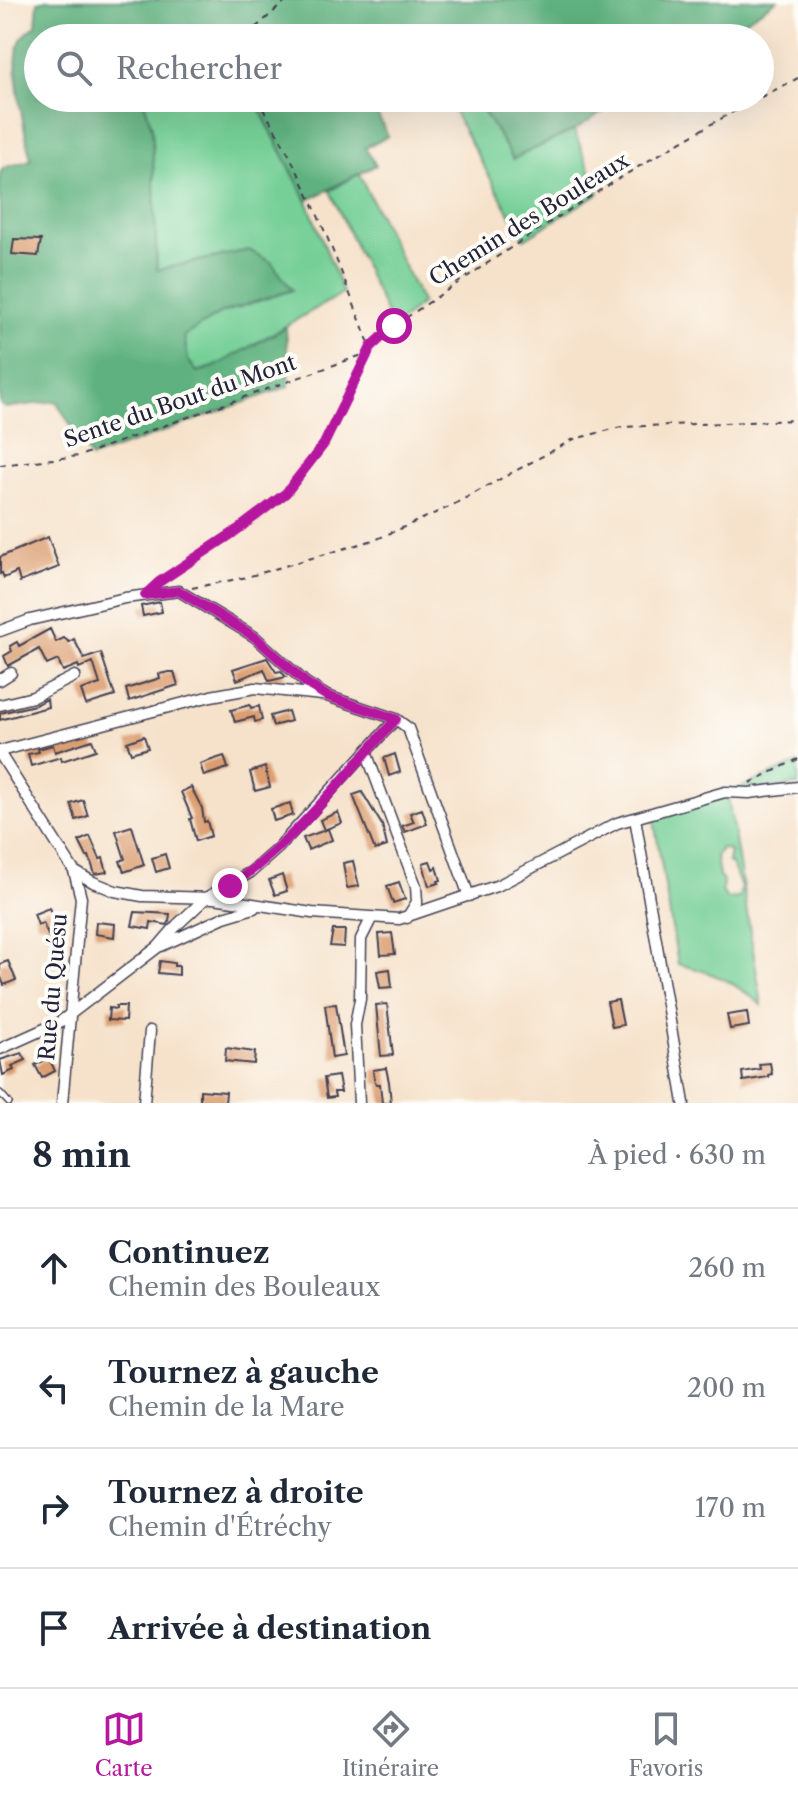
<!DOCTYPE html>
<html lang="fr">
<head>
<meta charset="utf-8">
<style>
	:root { --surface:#fff; --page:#f2f2f3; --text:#1f2937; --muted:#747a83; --line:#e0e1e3; --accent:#b5179e }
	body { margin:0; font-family:"Libre Caslon Text",serif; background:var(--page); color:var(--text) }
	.stop { position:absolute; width:24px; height:24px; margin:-18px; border:6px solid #b5179e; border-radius:50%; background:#fff }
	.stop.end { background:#b5179e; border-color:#fff; box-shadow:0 2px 8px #0008 }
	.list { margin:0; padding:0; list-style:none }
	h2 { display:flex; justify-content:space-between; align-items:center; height:104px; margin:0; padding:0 32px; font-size:34px }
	h2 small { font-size:26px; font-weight:400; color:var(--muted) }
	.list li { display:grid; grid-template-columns:52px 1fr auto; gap:24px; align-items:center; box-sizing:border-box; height:120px; padding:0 32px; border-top:2px solid var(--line) }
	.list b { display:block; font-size:30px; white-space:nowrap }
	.list p { margin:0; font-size:26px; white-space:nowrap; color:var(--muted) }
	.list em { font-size:26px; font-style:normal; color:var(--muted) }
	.icon { flex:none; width:44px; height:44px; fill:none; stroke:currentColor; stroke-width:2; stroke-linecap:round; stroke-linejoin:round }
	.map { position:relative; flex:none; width:798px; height:1103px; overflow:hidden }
	.search { position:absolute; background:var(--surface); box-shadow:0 8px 32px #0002; left:24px; right:24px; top:24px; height:88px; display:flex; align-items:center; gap:20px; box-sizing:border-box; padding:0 28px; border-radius:44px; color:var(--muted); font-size:30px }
	.sheet { height:584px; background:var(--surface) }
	nav { display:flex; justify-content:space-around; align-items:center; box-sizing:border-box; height:112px; border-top:2px solid var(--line); background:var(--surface); font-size:22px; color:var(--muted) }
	nav a { display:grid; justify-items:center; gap:4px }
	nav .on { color:var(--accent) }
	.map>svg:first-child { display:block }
	.green { fill:#74cf96; stroke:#4b7868; stroke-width:2; fill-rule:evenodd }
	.forest { fill:#5fb27f; stroke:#406a5d; stroke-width:2 }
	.building { fill:#dc9d6f }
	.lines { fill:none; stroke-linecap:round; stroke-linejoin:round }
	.service-casing { stroke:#423f51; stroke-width:8 }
	.minor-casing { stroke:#423f51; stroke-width:13 }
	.path { stroke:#423f51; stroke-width:2; stroke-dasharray:6 6; stroke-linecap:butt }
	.service { stroke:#fff; stroke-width:5 }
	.minor { stroke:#fff; stroke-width:10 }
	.route { stroke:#b5179e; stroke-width:10 }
	.labels { text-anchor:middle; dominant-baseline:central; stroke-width:8; stroke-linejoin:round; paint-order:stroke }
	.street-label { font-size:22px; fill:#22223b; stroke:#fdfcf7 }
</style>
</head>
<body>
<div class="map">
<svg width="798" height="1103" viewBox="0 0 798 1103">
	<rect width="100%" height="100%" fill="#fdfcf7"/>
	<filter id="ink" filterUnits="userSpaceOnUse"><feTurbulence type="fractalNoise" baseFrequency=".0125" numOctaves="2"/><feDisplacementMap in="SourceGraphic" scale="16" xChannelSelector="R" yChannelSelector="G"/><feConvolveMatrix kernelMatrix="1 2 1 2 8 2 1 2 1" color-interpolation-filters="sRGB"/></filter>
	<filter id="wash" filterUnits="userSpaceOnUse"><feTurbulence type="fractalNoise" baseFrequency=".006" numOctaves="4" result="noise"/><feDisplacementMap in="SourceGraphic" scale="32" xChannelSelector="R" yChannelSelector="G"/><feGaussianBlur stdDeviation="1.8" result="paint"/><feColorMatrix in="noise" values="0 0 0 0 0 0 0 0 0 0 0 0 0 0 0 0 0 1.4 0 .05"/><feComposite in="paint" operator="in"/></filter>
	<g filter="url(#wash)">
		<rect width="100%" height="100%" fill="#f6e2cb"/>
		<!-- green -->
		<path class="green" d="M 143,98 L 254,98 L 307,201 L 343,293 L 214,367 L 197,372 L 188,360 L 184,335 L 221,313 L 292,290 L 249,250 L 157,270 L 152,128 Z
			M 446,98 L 475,98 L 513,159 L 574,130 L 599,193 L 524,239 Z
			M 359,174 L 422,303 L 393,328 L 330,191 Z
			M 798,763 L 798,785 L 730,792 Z
			M 728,797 L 762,1005 C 731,980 717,974 678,964 L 653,814 ZM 721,848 L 730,851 L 728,862 L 732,864 L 741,888 L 739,898 L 727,899 L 722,891 L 723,881 L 719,877 L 716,857 Z"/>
		<!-- forest -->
		<path class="forest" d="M 47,0 L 777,0 L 718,38 L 254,38 L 254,35 L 199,38 L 38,38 L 38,98 L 143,98 L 152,128 L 157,270 L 249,250 L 271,262 L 292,290 L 221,313 L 184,336 L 188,360 L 197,372 L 214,367 L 286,327 L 289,386 L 91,458 L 56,401 L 5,408 L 0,404 L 0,174 L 3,168 L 31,160 C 26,134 7,60 22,38 C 26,33 32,29 36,25 L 38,2 Z
			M 254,98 L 369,98 L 388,136 L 365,148 L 376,165 L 307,201 Z
			M 475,98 L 625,98 L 574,130 L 513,159 Z"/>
		<g id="blocks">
			<!-- building -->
			<path class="building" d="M 14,239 L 41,240 L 38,256 L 12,254 Z
				M 48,537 L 59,567 L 20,582 L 17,572 L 4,578 L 2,573 L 0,574 L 0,557 Z
				M 160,602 L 162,612 L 143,616 L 141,606 Z
				M 50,629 L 56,642 L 64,638 L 69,642 L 74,639 L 84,659 L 101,653 L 115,696 L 86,705 L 81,690 L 100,684 L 93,662 L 79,668 L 78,665 L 63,671 L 58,660 L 47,665 L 39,649 L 8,666 L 4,656 L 12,651 L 10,646 L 17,642 L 19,646 Z
				M 267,658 L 276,672 L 281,671 L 286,677 L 269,681 L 264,669 L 237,680 L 233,669 Z
				M 169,672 L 174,672 L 178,685 L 129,701 L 126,689 L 160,678 L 159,674 Z
				M 47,699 L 48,707 L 0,720 L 0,713 L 35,705 Z
				M 250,705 L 251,708 L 259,706 L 262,720 L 255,722 L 254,717 L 235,722 L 231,710 Z
				M 288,711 L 291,721 L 273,726 L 270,716 Z
				M 144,736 L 148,748 L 131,753 L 127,742 Z
				M 92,740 L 96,750 L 62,761 L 61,757 L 31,766 L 28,754 L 39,752 L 38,749 L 53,745 L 55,752 Z
				M 395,754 L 400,772 L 389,776 L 384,758 Z
				M 224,756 L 228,768 L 204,776 L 200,764 Z
				M 265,767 L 270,787 L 255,791 L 250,772 Z
				M 191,787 L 202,808 L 204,822 L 207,821 L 211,836 L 196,841 L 190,819 L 192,818 L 181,792 Z
				M 362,792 L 382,825 L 387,846 L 375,850 L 353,795 Z
				M 83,800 L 88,816 L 76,820 L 71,804 Z
				M 290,803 L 293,815 L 274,821 L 271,809 Z
				M 422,809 L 427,824 L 405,832 L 402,826 L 414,822 L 410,813 Z
				M 338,812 L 342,823 L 324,830 L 320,820 Z
				M 132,826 L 144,865 L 124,872 L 120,861 L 125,859 L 116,831 Z
				M 328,829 L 332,840 L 308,850 L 303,838 Z
				M 90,836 L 100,859 L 103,858 L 107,872 L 95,874 L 89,856 L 87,857 L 79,841 Z
				M 165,854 L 169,868 L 156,872 L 152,858 Z
				M 353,861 L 359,886 L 347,888 L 343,863 Z
				M 430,861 L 433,869 L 437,867 L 441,880 L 438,881 L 439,883 L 429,886 L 423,863 Z
				M 282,875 L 287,891 L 275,895 L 269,880 Z
				M 399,882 L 405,899 L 393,903 L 387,886 Z
				M 49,908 L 59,931 L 48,935 L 43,923 L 38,925 L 34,914 Z
				M 135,912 L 170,914 L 169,922 L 167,925 L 151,922 L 150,929 L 132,926 Z
				M 96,922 L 115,924 L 114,937 L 95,934 Z
				M 333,930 L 345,930 L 344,947 L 330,946 Z
				M 392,933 L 395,954 L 381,955 L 379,934 Z
				M 8,961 L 16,980 L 4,985 L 0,975 L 0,964 Z
				M 160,961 L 174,963 L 174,966 L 179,966 L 179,975 L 158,973 Z
				M 390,969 L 392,987 L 380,988 L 377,971 Z
				M 618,1000 L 623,1025 L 612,1027 L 607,1002 Z
				M 336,1004 L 344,1056 L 332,1058 L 325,1005 Z
				M 387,1004 L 393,1055 L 381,1056 L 376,1005 Z
				M 116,1006 L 126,1006 L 125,1021 L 108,1020 L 109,1008 L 116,1009 Z
				M 747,1012 L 749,1026 L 730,1029 L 727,1015 Z
				M 226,1048 L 255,1052 L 254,1064 L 225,1061 Z
				M 22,1053 L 26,1060 L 12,1066 L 14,1070 L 3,1075 L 0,1060 Z
				M 49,1058 L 55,1071 L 42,1078 L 35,1065 Z
				M 770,1063 L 772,1074 L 768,1075 L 768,1077 L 743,1081 L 742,1072 L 760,1069 L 759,1064 Z
				M 386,1068 L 389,1082 L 391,1103 L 382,1103 L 380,1084 L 376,1084 L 374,1079 L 373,1070 Z
				M 338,1076 L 341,1092 L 334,1092 L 335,1097 L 327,1098 L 324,1078 Z
				M 200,1090 L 226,1092 L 225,1103 L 200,1101 Z"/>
		</g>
	</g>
	<g filter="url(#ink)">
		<use href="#blocks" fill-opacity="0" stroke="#423f51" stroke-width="2"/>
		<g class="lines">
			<!-- service casing -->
			<g class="service-casing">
				<path id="service" d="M 0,1093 L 9,1103"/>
			</g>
			<!-- minor casing -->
			<g class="minor-casing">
				<path id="minor" d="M 0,631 L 30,620 L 125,598 L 179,591 L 255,637 L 306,683 L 327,696 L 396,719 L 408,728 L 469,896
					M 0,680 L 11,673
					M 0,705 L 33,697 L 75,676
					M 0,751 L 211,696 L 255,688 L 322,695
					M 366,752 L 416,886 L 417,902 L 407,918
					M 0,754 L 74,871 L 81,898 L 62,1103
					M 635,818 L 684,1103
					M 74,871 L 93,882 L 115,891 L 142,896 L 214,898 L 312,913 L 399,919 L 499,885 L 617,823 L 725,792 L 749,793 L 798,787
					M 161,946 L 224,917 L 254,908
					M 0,1049 L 60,1022 L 158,947 L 177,925 L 206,898 L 251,872 L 278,848 L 396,719
					M 144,1103 L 150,1031
					M 359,1103 L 355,1025 L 360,999 L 361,939 L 371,919"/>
			</g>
			<!-- path -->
			<path class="path" d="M 249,38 L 254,29 L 287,0
				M 761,97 L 798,78
				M 256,98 C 306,175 337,261 370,346
				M 0,465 L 79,456 L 365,354
				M 158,583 L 233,533 L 286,493 L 324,444 L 371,347 L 394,326 C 512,246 633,165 759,98
				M 192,588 L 247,577 L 377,539 L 449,507 L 574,439 L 621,427 L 798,420
				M 750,783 L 798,759"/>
			<!-- service -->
			<use href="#service" class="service"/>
			<!-- minor -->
			<use href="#minor" class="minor"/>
		</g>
	</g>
	<g class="lines" filter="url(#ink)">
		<!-- route -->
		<path class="route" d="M 230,886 C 293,844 345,775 396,719 L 327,696 L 306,683 L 255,637 L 179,591 L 145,595 L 159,582 L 233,533 L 286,493 L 324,444 L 371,347 L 394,326"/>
	</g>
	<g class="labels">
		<!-- street labels -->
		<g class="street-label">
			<text transform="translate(529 219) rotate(-32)">Chemin des Bouleaux</text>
			<text transform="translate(180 401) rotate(-19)">Sente du Bout du Mont</text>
			<text transform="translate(53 987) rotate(-85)">Rue du Quésu</text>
		</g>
	</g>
</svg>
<div class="stop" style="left:394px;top:326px"></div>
<div class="stop end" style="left:230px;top:886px"></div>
<div class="search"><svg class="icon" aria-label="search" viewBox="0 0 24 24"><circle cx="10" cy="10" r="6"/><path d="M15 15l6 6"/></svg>Rechercher</div>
</div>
<section class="sheet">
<h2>8 min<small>À pied · 630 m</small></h2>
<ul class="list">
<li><svg class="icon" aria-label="ahead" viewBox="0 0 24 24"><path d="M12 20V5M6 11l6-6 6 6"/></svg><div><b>Continuez</b><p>Chemin des Bouleaux</p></div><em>260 m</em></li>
<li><svg class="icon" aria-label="left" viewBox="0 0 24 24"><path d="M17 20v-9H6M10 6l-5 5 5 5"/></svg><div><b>Tournez à gauche</b><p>Chemin de la Mare</p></div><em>200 m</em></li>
<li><svg class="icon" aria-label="right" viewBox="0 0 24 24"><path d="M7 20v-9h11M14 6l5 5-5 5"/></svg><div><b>Tournez à droite</b><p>Chemin d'Étréchy</p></div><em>170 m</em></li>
<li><svg class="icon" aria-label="arrive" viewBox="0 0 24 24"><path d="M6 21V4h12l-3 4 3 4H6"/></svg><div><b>Arrivée à destination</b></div></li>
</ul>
</section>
<nav>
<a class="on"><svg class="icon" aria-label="map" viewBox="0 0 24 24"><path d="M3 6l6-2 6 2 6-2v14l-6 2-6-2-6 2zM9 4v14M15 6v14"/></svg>Carte</a>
<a><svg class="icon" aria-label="directions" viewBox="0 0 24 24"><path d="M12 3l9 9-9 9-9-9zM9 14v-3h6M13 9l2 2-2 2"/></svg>Itinéraire</a>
<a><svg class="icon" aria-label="saved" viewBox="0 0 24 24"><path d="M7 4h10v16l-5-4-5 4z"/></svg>Favoris</a>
</nav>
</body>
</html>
